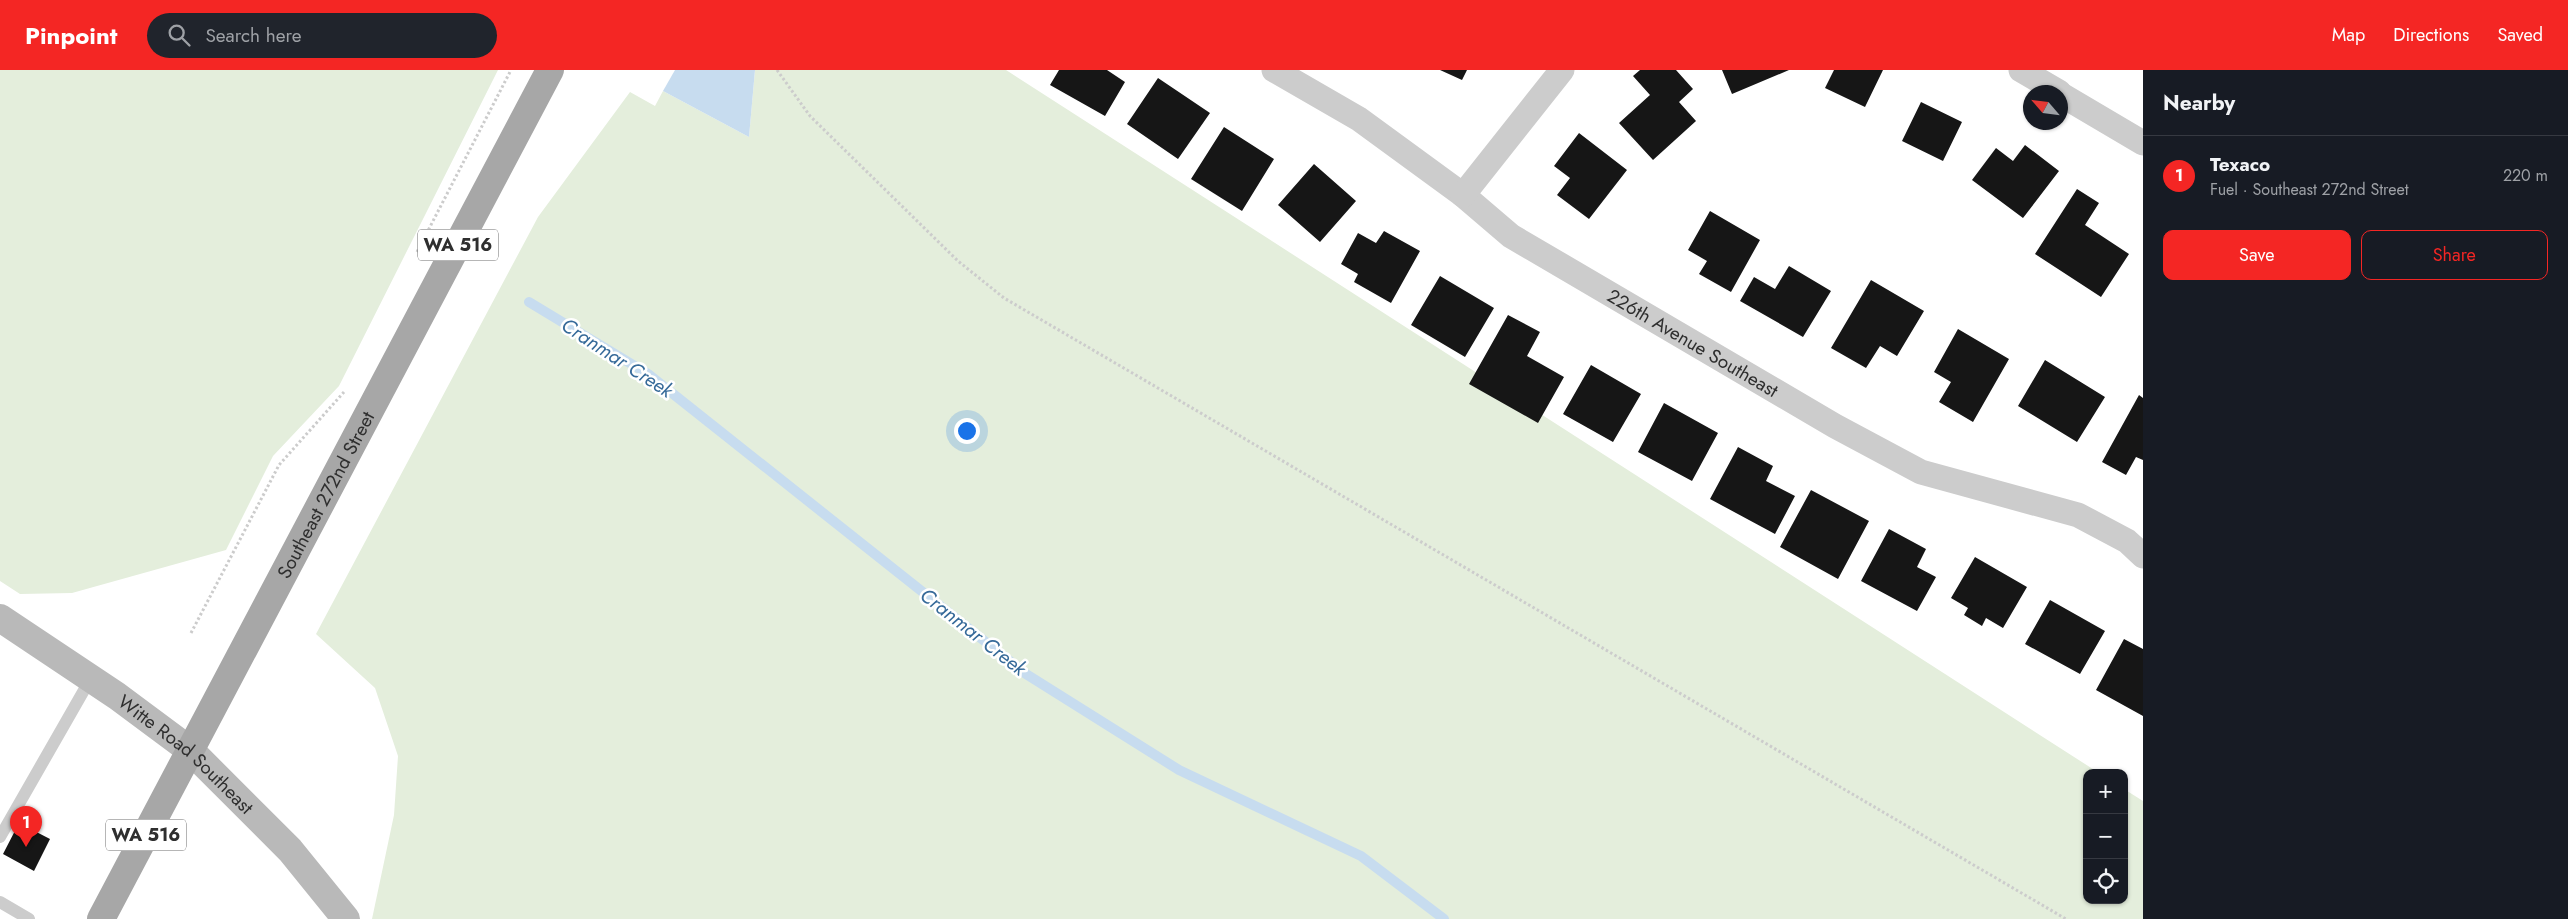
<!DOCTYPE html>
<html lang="en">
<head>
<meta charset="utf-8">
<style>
	:root { --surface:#171b24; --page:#20242c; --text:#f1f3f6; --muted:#9ea1a6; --line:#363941; --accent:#f42624 }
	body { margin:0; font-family:Jost,sans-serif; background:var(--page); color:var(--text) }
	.controls { position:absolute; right:15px; bottom:15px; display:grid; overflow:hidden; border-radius:10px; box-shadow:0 1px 4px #0004 }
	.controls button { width:45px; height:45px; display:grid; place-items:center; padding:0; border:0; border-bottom:1px solid var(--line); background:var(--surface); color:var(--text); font:25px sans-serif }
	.compass { position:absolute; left:2023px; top:15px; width:45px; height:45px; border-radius:50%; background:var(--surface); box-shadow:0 1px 4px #0004; rotate:298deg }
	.you { position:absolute; left:966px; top:360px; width:18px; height:18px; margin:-12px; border:4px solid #fff; border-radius:50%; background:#1a73e8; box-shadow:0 0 0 8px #1a73e833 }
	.badge { display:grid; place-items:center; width:32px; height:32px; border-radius:50%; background:var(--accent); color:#fff; font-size:16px; font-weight:700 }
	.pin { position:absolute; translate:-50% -41px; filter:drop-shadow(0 1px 2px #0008) }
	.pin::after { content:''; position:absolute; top:26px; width:18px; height:15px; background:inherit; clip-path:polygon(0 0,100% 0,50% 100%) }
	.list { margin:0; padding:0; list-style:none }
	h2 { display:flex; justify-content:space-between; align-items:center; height:65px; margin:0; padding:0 20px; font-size:21px }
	h2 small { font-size:16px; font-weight:400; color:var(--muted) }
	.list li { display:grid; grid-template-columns:32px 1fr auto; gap:15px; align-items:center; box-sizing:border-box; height:80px; padding:0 20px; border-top:1px solid var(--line) }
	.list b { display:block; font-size:19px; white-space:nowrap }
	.list p { margin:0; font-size:16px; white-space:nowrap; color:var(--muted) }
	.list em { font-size:16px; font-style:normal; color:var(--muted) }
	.actions { display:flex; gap:10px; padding:15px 20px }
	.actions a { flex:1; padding:11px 0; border:1px solid var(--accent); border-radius:10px; text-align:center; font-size:18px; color:var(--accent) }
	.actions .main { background:var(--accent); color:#fff }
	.icon { flex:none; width:28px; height:28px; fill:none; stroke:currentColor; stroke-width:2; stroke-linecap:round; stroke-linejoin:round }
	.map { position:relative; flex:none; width:2143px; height:849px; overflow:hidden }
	header { display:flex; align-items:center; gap:30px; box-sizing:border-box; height:70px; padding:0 25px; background:var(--accent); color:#fff }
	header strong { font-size:24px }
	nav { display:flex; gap:28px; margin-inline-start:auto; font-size:18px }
	.search { width:350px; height:45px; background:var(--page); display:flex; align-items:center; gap:12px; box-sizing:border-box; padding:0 18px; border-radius:28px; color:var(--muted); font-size:19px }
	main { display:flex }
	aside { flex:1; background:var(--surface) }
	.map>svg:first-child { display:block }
	.green { fill:#e4eedc }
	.water { fill:#c7dcef }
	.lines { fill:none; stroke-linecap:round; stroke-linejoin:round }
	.stream { stroke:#c7dcef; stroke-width:10 }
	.building { fill:#161616 }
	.path { stroke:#ccc; stroke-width:3; stroke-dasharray:2.5 2.5; stroke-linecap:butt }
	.lane { stroke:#ccc; stroke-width:12 }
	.street { stroke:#ccc; stroke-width:25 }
	.secondary { stroke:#b9b9b9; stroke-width:28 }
	.primary { stroke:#a7a7a7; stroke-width:28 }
	.labels { text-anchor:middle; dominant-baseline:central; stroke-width:5; stroke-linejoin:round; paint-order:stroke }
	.shield { fill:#fff; stroke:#6d6d6d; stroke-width:1 }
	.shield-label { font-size:18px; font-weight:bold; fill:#2f2f2f }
	.street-label { font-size:19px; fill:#2f2f2f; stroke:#fff }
	.water-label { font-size:20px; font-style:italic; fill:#366a99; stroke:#fff }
</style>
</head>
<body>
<header>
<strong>Pinpoint</strong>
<div class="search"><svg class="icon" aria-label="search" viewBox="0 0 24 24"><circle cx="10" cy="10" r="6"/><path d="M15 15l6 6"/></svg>Search here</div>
<nav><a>Map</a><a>Directions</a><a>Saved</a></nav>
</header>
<main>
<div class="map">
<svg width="2143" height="849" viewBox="0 0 2143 849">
	<rect width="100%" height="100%" fill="#fff"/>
	<!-- green -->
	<path class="green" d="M 0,0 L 498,0 L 339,316 L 273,386 L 226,480 L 72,523 L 20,524 L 0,511 Z
		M 755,0 L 1006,0 L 2099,703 L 2087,703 L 2087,830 L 2124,830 L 2124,719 L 2143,731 L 2143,849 L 372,849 L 394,745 L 398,686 L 375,618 L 316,564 L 538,147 L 630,22 L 655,36 L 663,21 L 749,67 Z"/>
	<!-- water -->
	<path class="water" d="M 675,0 L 755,0 L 749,67 L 663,21 Z"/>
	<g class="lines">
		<!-- stream -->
		<path class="stream" d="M 529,232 L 648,304 L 1026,604 L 1179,700 L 1361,786 L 1444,849"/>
	</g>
	<!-- building -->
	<path class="building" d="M 1059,0 L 1107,0 L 1125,12 L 1105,46 L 1050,15 Z
		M 1440,0 L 1467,0 L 1462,10 Z
		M 1640,0 L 1676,0 L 1693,19 L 1679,32 L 1696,51 L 1653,90 L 1619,53 L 1650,25 L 1633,6 Z
		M 1722,0 L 1789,0 L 1732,24 Z
		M 1834,0 L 1883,0 L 1865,37 L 1825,18 Z
		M 1158,8 L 1210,43 L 1178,89 L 1127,54 Z
		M 1921,32 L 1962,52 L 1943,91 L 1902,71 Z
		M 1224,57 L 1274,89 L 1242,141 L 1191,109 Z
		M 1579,63 L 1627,100 L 1589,149 L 1557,125 L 1570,108 L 1554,96 Z
		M 2025,75 L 2059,101 L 2023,148 L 1972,110 L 1996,78 L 2013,91 Z
		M 1314,94 L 1356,131 L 1320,172 L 1278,135 Z
		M 2077,119 L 2099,133 L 2085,155 L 2129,184 L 2101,227 L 2035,184 Z
		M 1710,141 L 1760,170 L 1731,222 L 1699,204 L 1707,191 L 1688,180 Z
		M 1384,161 L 1420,181 L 1391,233 L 1354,212 L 1358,204 L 1341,194 L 1358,163 L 1376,173 Z
		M 1789,196 L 1831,221 L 1803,267 L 1740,231 L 1754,207 L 1775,219 Z
		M 1440,206 L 1494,238 L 1465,287 L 1411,255 Z
		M 1871,210 L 1924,241 L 1897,286 L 1880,276 L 1866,298 L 1831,278 Z
		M 1508,245 L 1540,262 L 1527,286 L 1564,307 L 1538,353 L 1469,314 Z
		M 1958,259 L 2009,289 L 1973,352 L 1939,332 L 1951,312 L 1934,302 Z
		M 2045,290 L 2105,327 L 2077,372 L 2018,336 Z
		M 1591,295 L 1641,324 L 1613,372 L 1563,344 Z
		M 2139,325 L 2143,328 L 2143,390 L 2136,387 L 2126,405 L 2102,392 Z
		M 1664,333 L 1718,363 L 1692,411 L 1638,382 Z
		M 1738,377 L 1773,396 L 1766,411 L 1795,426 L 1775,464 L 1710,429 Z
		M 1811,420 L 1869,451 L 1838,509 L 1780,477 Z
		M 1889,459 L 1926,479 L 1917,497 L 1936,507 L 1917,541 L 1861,511 Z
		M 1975,487 L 2027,517 L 2003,558 L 1986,548 L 1982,556 L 1964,545 L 1968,538 L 1951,528 Z
		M 2050,530 L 2105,561 L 2080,604 L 2025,574 Z
		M 2124,569 L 2143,579 L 2143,646 L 2096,620 Z
		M 19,753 L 50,769 L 34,801 L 3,784 Z"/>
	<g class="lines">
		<!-- path -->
		<path class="path" d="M 777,0 L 810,46 L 958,191 L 1004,228 L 2066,849
			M 417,182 L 511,0
			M 191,563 L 279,395 L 344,322"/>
		<!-- lane -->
		<path class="lane" d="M 0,767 L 91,608
			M 0,832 L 29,849"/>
		<!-- street -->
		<g class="street">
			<path id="s1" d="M 1274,0 L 1359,49 L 1463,125 L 1511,166 L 1835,356 L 1921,402 L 2078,445 L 2127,471 L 2143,486"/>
			<path d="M 2021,0 L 2059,22"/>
			<path d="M 2060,24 L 2143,73"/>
			<path d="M 1463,125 L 1562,0"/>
		</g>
		<!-- secondary -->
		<path class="secondary" id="s2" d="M 0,548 L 117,626 L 191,681 L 290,780 L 346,849"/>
		<!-- primary -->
		<path class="primary" id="s3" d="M 101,849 L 550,0"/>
	</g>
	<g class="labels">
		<!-- shield labels -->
		<g class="shield">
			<rect x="418" y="159.5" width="80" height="31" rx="4"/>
			<rect x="106" y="749.5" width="80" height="31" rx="4"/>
		</g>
		<g class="shield-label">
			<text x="458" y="175">WA 516</text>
			<text x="146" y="765">WA 516</text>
		</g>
		<!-- street labels -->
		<g class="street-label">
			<text stroke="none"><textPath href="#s1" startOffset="501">226th Avenue Southeast</textPath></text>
			<text stroke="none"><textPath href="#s3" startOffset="480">Southeast 272nd Street</textPath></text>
			<text stroke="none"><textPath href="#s2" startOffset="231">Witte Road Southeast</textPath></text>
		</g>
		<!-- water labels -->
		<g class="water-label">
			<text transform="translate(617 288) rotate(33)">Cranmar Creek</text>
			<text transform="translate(973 562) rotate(38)">Cranmar Creek</text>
		</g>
	</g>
</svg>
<div class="controls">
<button>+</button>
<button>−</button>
<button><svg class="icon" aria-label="locate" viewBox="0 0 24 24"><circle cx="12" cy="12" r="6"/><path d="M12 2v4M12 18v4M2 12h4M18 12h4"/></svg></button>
</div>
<svg class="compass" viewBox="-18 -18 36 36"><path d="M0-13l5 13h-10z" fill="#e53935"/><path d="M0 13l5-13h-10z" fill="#9ea1a6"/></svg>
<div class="you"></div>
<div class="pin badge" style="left:26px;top:777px">1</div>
</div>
<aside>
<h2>Nearby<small></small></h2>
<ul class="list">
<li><span class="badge">1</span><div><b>Texaco</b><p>Fuel · Southeast 272nd Street</p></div><em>220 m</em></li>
</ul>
<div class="actions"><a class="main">Save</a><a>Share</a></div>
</aside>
</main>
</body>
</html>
